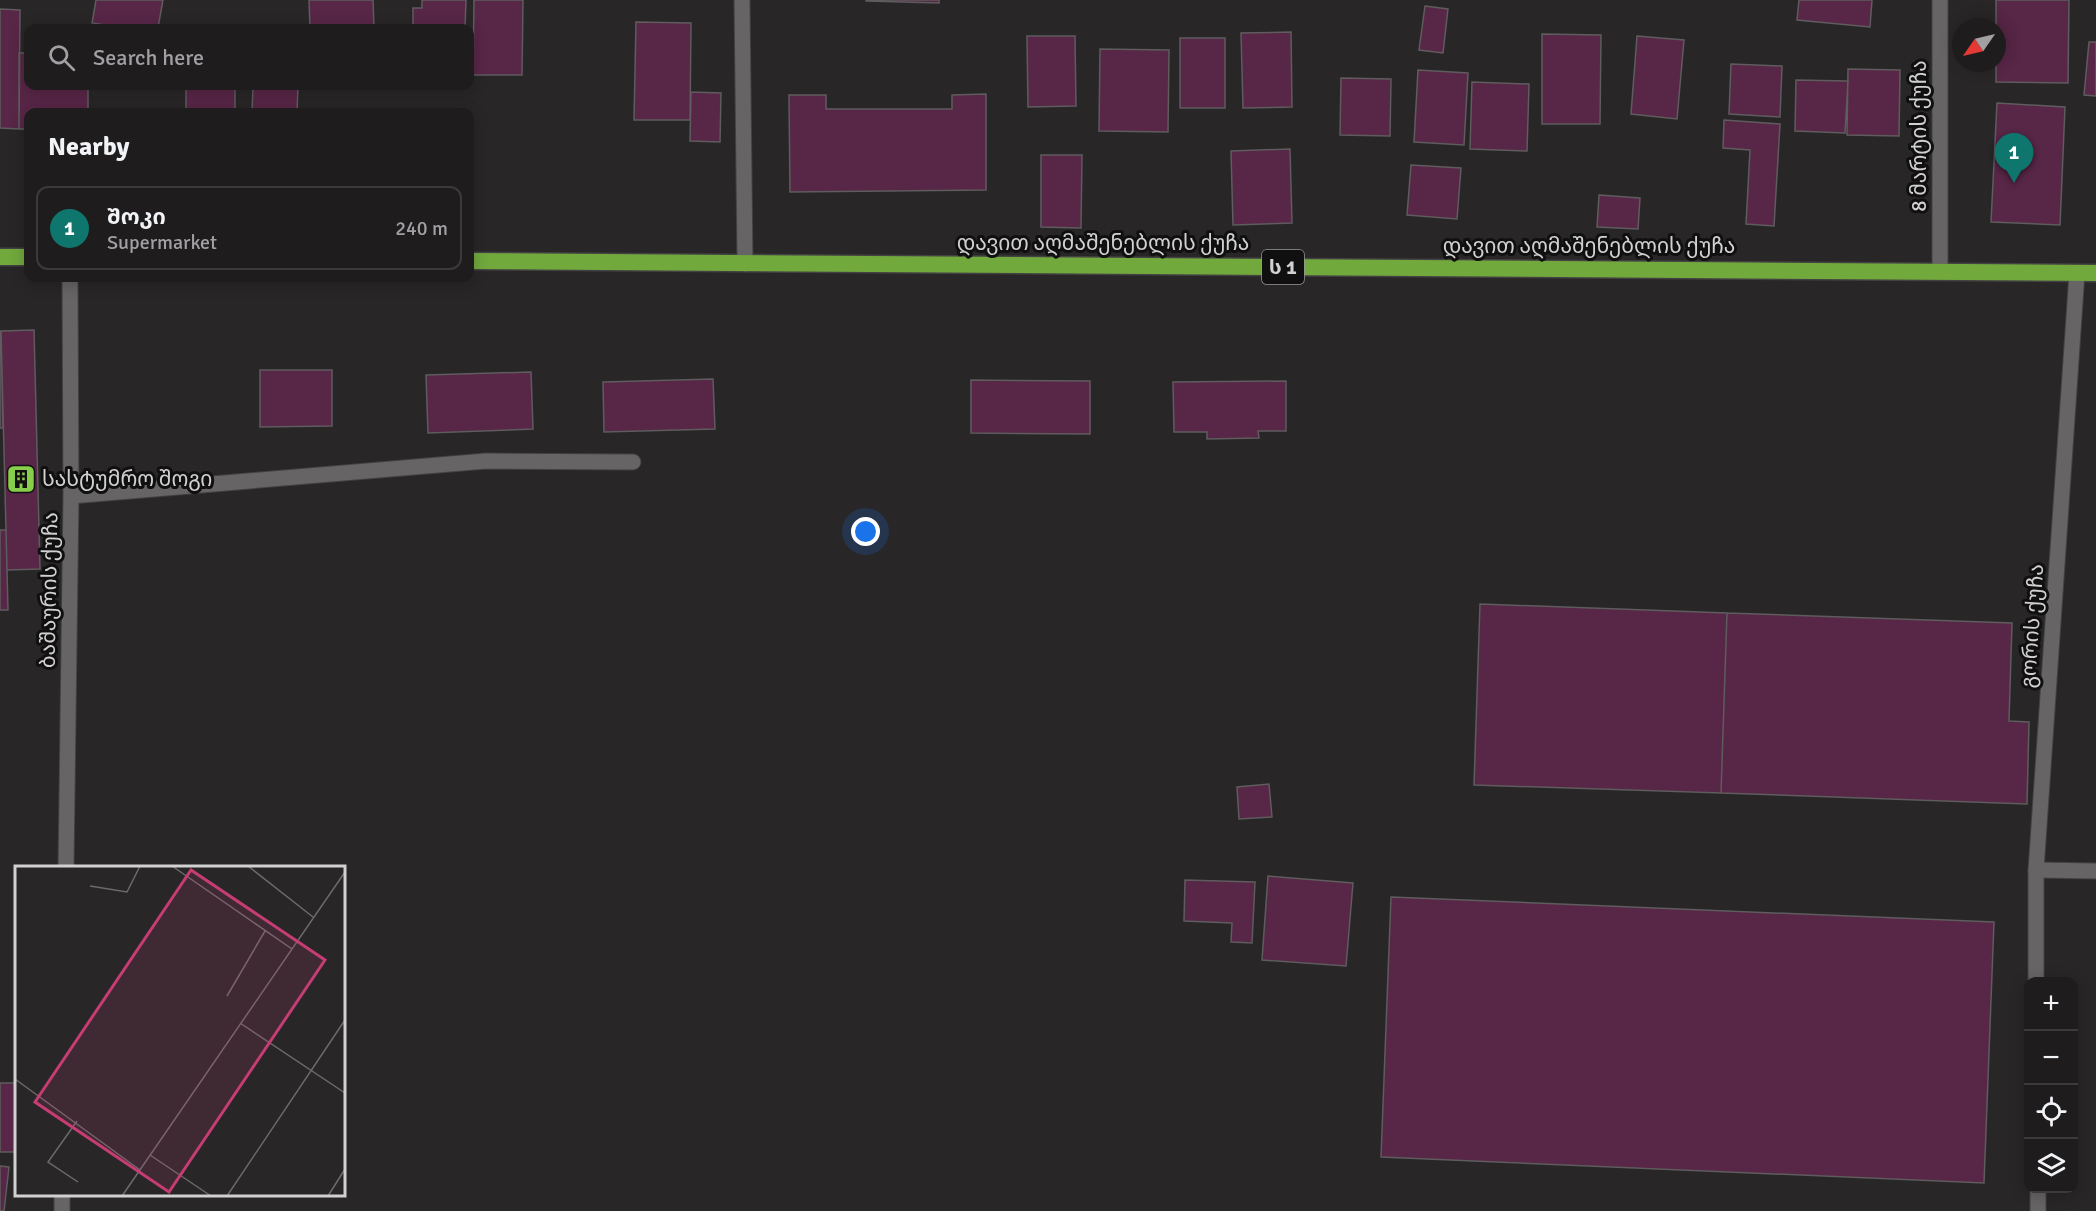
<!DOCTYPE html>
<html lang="en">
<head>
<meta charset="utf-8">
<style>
	:root { --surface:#1f1c1e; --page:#272527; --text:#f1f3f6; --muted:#a1a1a4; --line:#3c3a3c; --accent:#0f766e }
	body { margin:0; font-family:Signika,"Noto Sans Georgian",sans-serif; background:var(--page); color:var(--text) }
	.controls { position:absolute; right:18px; bottom:18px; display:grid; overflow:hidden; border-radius:12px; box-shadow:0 3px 15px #0003 }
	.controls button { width:54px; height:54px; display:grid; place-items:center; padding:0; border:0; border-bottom:2px solid var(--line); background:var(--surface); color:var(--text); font:30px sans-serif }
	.compass { position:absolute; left:1952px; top:18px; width:54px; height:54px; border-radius:50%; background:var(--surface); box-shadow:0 3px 15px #0003; rotate:236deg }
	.you { position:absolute; left:866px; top:532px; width:21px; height:21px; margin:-15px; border:4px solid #fff; border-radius:50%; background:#1a73e8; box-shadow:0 0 0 9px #1a73e833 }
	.badge { display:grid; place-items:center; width:39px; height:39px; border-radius:50%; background:var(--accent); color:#fff; font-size:20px; font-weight:700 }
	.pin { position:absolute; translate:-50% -50px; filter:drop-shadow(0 2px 3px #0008) }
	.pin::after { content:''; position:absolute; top:32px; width:21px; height:18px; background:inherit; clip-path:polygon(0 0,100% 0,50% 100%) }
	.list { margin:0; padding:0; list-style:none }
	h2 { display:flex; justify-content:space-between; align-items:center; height:78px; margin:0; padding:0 24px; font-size:26px }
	h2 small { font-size:20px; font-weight:400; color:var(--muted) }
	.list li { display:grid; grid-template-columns:39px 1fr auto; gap:18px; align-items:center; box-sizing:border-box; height:84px; margin:0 12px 12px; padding:0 12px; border:2px solid var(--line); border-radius:12px }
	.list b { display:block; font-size:22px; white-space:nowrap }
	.list p { margin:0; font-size:20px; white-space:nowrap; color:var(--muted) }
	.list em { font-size:20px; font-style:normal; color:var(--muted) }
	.icon { flex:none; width:33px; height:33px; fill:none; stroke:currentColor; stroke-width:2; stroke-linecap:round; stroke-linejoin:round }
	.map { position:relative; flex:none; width:2096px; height:1211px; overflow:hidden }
	.search { position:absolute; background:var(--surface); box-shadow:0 3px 15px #0003; left:24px; top:24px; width:450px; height:66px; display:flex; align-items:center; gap:15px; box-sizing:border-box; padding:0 21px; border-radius:12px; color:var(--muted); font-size:22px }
	.panel { position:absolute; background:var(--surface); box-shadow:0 3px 15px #0003; left:24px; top:108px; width:450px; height:174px; border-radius:12px }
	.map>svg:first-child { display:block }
	.building { fill:#582647; stroke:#5e5c5d; stroke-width:1.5 }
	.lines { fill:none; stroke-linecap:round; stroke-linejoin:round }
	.service-casing { stroke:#434142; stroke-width:17 }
	.minor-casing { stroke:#434142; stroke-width:17 }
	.trunk-casing { stroke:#434142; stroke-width:19 }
	.service { stroke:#666465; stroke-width:15 }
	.minor { stroke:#666465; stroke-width:15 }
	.trunk { stroke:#71a93d; stroke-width:16 }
	.labels { text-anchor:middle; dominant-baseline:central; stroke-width:6; stroke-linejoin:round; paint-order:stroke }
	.shield { fill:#111010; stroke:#989798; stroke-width:1.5 }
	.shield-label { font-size:20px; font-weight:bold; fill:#d2d1d2 }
	.street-label { font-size:21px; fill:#d2d1d2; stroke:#111010 }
	.poi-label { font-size:21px; fill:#d2d1d2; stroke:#111010; text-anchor:start }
	.inset-road { fill:none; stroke:#6d6a6c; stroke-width:1.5 }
	.view { fill:#c53d73; fill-opacity:0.15; stroke:#c53d73; stroke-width:3 }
	.inset-edge { fill:none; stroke:#d2d1d2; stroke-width:3 }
</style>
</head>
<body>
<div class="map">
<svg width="2096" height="1211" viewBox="0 0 2096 1211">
	<rect width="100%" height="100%" fill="#292628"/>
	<!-- building -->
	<path class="building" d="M 96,0 L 163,0 L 158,28 L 124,28 L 92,23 Z
		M 309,0 L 373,0 L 374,28 L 310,28 Z
		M 422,0 L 466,0 L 465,28 L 413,28 L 413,8 L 422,8 Z
		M 474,0 L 523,0 L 522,75 L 473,75 Z
		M 866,0 L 939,0 L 939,3 L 866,1 Z
		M 1799,0 L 1872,0 L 1870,27 L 1797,20 Z
		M 1996,0 L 2069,0 L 2068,83 L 1996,82 Z
		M 1425,6 L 1448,9 L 1443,53 L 1419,50 Z
		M 0,9 L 20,10 L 19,129 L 0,128 Z
		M 636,22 L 691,23 L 690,120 L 634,120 Z
		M 1291,32 L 1292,107 L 1243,108 L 1241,33 Z
		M 1542,34 L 1601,35 L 1600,124 L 1542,124 Z
		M 1027,36 L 1075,36 L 1076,106 L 1028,107 Z
		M 1637,36 L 1684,40 L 1677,119 L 1631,114 Z
		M 1180,38 L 1225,38 L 1225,108 L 1180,108 Z
		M 2089,42 L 2096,42 L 2096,96 L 2084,95 Z
		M 1100,49 L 1169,50 L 1168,132 L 1099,131 Z
		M 19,53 L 28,53 L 28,86 L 88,86 L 88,112 L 28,112 L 28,129 L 19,129 Z
		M 1731,64 L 1782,66 L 1780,117 L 1729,114 Z
		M 1848,69 L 1900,70 L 1899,136 L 1847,135 Z
		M 1418,70 L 1468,73 L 1464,145 L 1414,142 Z
		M 1341,78 L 1391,79 L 1390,136 L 1340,135 Z
		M 1796,80 L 1848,81 L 1845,133 L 1795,131 Z
		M 1472,82 L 1529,84 L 1527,151 L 1470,149 Z
		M 186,86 L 235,86 L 235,112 L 186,112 Z
		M 253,86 L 298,86 L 297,112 L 252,112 Z
		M 691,92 L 721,93 L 720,142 L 690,141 Z
		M 986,94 L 986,190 L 790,192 L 789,95 L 826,95 L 826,109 L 952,109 L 952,95 Z
		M 1997,103 L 2065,107 L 2060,225 L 1991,222 Z
		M 1724,120 L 1780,124 L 1774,226 L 1746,224 L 1750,150 L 1723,148 Z
		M 1290,149 L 1292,223 L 1233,225 L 1231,151 Z
		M 1041,155 L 1082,155 L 1081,228 L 1041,227 Z
		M 1411,165 L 1461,168 L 1457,219 L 1407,215 Z
		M 1599,195 L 1640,198 L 1638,229 L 1597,227 Z
		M 34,330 L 40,569 L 7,570 L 1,331 Z
		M 1,331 L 3,428 L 0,428 L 0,331 Z
		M 260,370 L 332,370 L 332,426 L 260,427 Z
		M 531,372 L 533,429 L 428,433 L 426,375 Z
		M 713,379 L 715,429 L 604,432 L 603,382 Z
		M 971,380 L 1090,381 L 1090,434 L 971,433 Z
		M 1286,381 L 1286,431 L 1258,431 L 1259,438 L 1207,439 L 1207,432 L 1174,432 L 1173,382 Z
		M 0,530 L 6,530 L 8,610 L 0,610 Z
		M 1480,604 L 1727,613 L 1721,793 L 1474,785 Z
		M 1727,613 L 2012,623 L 2009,721 L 2029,722 L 2027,804 L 1721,793 Z
		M 1269,784 L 1272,817 L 1239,819 L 1237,787 Z
		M 1268,876 L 1353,883 L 1346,966 L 1262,960 Z
		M 1185,880 L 1255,882 L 1252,943 L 1231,942 L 1232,923 L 1184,921 Z
		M 1391,897 L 1994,922 L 1984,1183 L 1381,1157 Z
		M 0,1083 L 16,1083 L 16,1152 L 0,1152 Z
		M 0,1166 L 9,1167 L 4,1211 L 0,1211 Z"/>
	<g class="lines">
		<!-- service casing -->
		<g class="service-casing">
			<path id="service" d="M 2036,870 L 2096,871"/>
		</g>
		<!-- minor casing -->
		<g class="minor-casing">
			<path id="minor" d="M 742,0 L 745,264
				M 1940,0 L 1940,271
				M 71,496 L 486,461 L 633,462
				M 66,868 L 71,496 L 70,278
				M 2036,982 L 2036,870 L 2077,273
				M 2038,1188 L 2038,1211
				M 62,1211 L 62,1194"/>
		</g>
		<!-- trunk casing -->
		<g class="trunk-casing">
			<path id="trunk" d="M 0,257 L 28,257
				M 470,261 L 2096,273"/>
		</g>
		<!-- service -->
		<use href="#service" class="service"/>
		<!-- minor -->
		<use href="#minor" class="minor"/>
		<!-- trunk -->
		<use href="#trunk" class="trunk"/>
	</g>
	<!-- icons -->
	<defs>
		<g id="building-square" transform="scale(1.5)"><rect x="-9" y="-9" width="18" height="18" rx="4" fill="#87cf4a" stroke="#111010"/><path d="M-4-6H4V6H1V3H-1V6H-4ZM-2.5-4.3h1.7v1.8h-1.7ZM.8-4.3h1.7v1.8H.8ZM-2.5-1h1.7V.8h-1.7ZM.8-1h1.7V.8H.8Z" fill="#111"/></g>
	</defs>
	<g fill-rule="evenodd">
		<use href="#building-square" x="21" y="479"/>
	</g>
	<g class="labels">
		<!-- shield labels -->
		<rect class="shield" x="1262" y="250" width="42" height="34" rx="4.5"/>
		<g class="shield-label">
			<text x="1283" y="267">ს 1</text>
		</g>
		<!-- street labels -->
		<g class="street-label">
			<text transform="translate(1919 136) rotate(-90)">8 მარტის ქუჩა</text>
			<text x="1103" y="243">დავით აღმაშენებლის ქუჩა</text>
			<text x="1589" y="246">დავით აღმაშენებლის ქუჩა</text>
			<text transform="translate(49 590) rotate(-89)">ბაშაურის ქუჩა</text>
			<text transform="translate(2032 626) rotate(-86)">გორის ქუჩა</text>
		</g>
		<!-- poi labels -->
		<g class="poi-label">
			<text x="42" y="479">სასტუმრო შოგი</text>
		</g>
	</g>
	<!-- overview -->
	<g transform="translate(15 866)">
		<rect width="330" height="330" fill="#292628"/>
		<path class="inset-road" d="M 157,0 L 277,83M 233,0 L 298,51M 75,20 L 112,26 L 125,0M 212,130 L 250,65M 225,157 L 330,227M 0,213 L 125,304M 62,255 L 33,296 L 63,316M 135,289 L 196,330M 107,330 L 330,6M 212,330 L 330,154M 313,330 L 330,303"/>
		<path class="view" d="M 176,4 L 310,94 L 154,326 L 20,236 Z"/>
		<rect width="330" height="330" class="inset-edge"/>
	</g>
</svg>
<div class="controls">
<button>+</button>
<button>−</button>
<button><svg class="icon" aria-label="locate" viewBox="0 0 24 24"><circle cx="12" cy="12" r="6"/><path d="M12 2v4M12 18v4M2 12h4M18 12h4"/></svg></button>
<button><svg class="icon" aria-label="layers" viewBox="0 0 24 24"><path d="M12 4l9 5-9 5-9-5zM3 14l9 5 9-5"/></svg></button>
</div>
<svg class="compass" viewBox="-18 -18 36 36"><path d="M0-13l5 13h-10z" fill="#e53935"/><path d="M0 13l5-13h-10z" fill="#a1a1a4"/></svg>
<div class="you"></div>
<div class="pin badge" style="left:2014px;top:183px">1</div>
<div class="search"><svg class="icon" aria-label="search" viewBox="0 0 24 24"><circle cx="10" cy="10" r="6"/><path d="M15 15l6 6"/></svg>Search here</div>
<section class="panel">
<h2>Nearby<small></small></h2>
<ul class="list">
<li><span class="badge">1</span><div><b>შოკი</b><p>Supermarket</p></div><em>240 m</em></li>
</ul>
</section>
</div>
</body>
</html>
